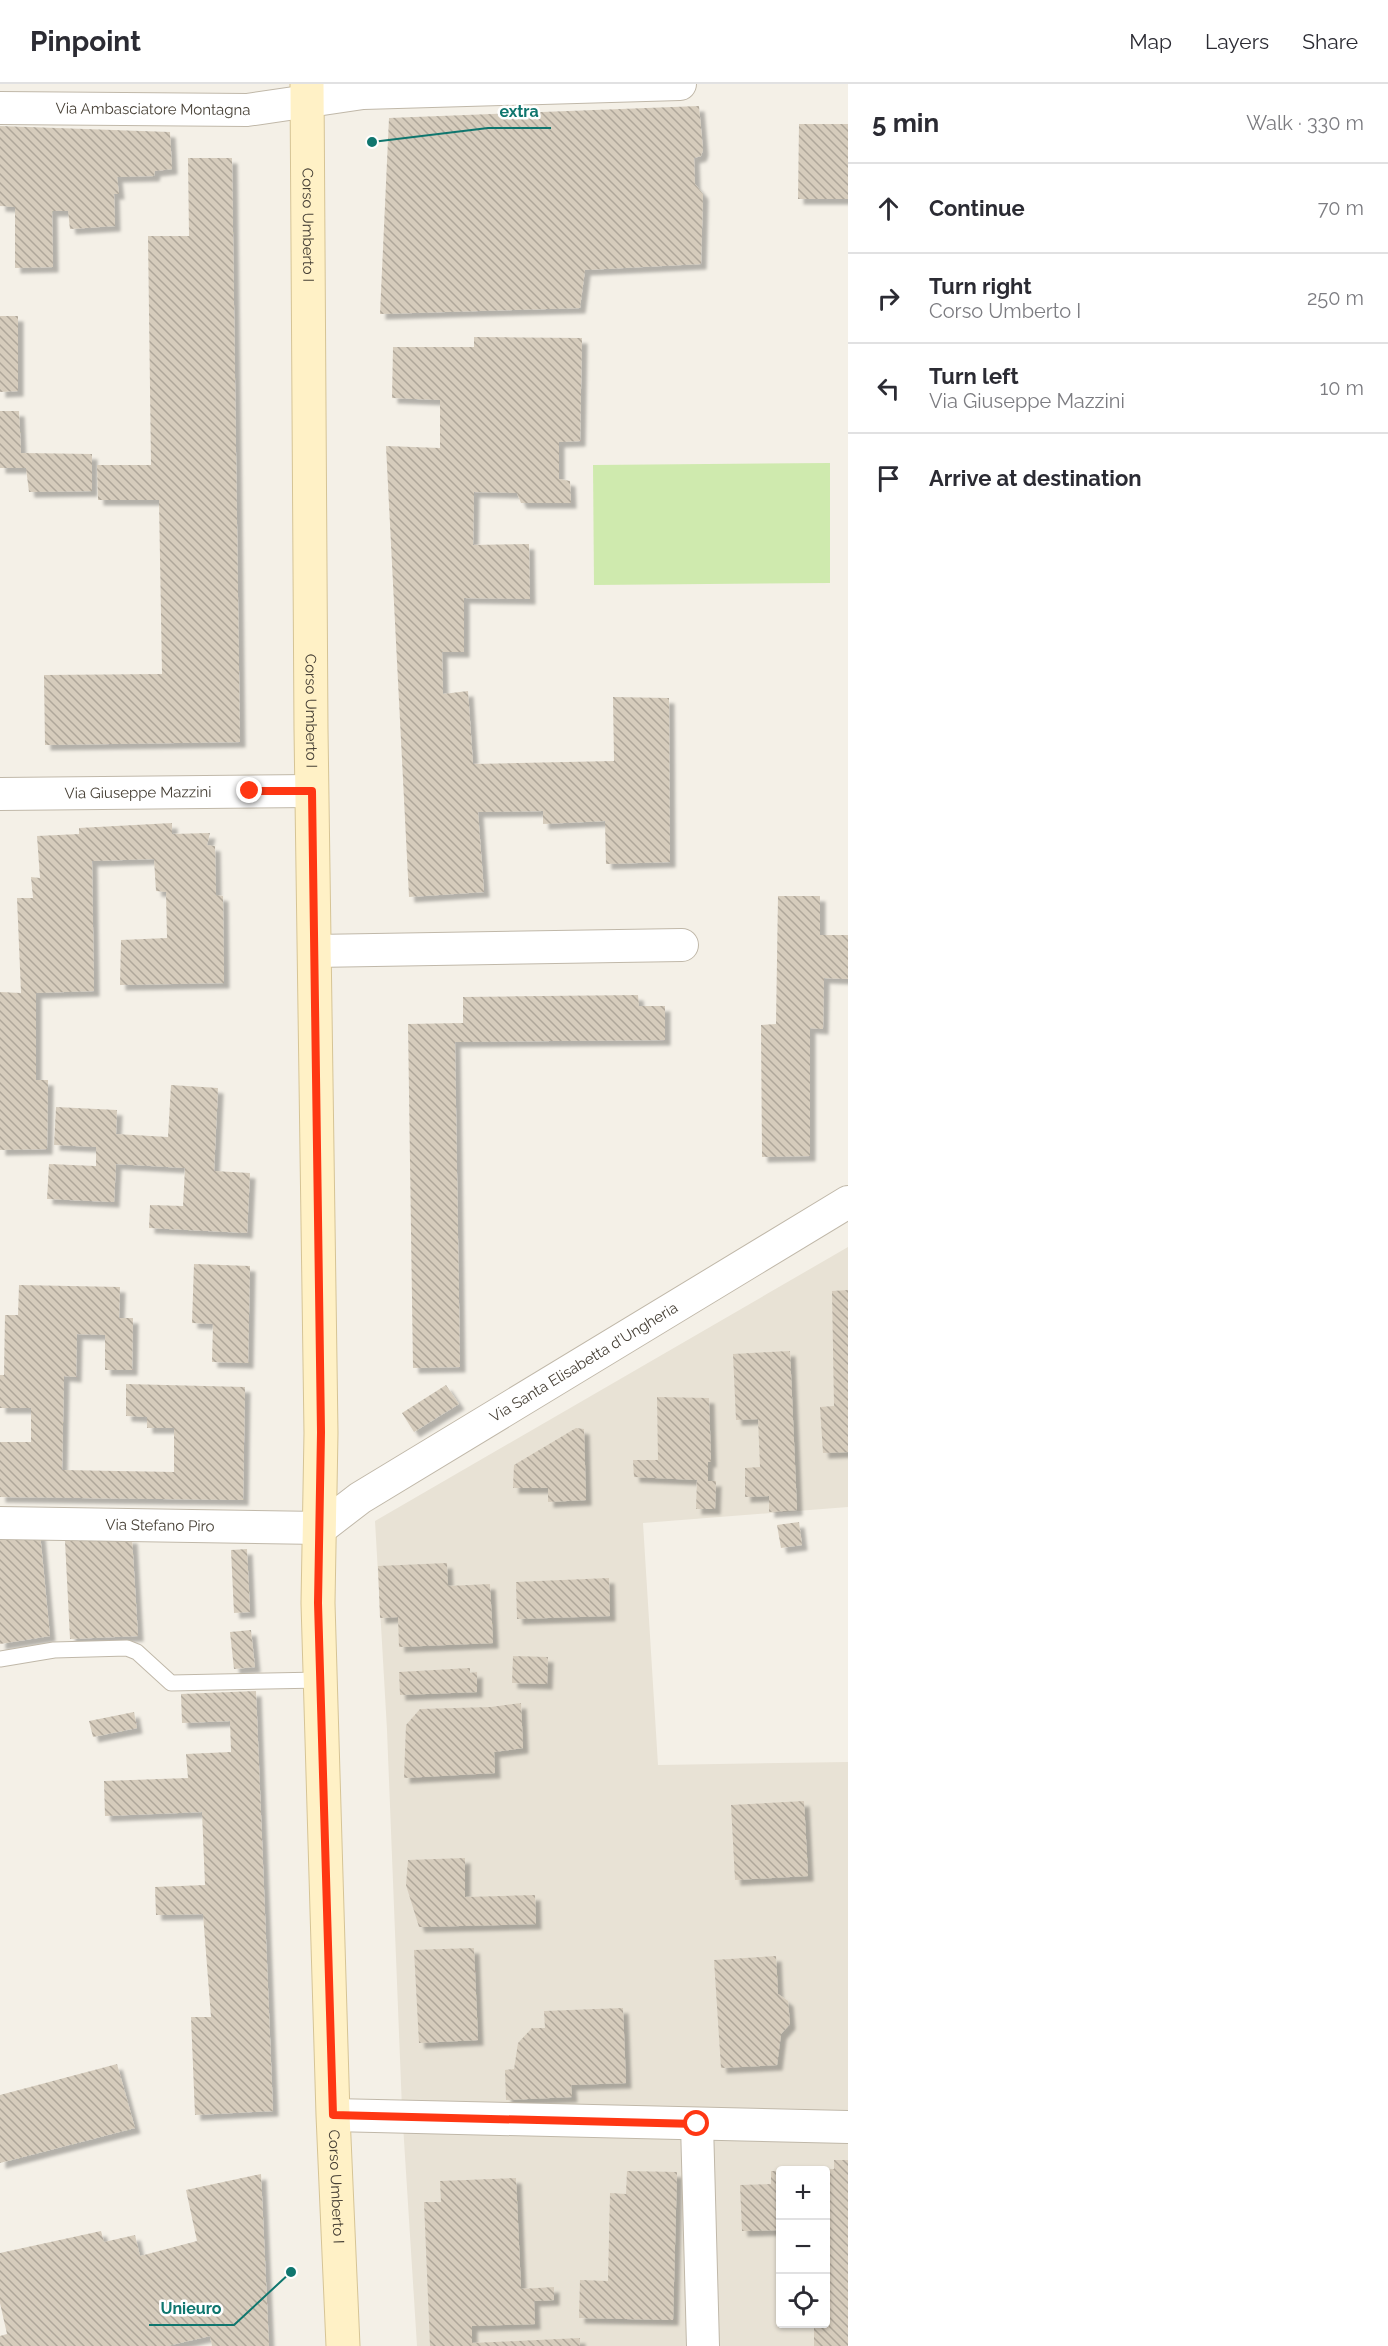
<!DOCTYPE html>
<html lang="en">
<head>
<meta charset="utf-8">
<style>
	:root { --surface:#fff; --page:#f7f7f7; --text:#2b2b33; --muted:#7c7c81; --line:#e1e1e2 }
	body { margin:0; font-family:Raleway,sans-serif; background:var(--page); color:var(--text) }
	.controls { position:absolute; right:18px; bottom:18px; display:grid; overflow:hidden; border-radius:6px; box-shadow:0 2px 4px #0004 }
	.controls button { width:54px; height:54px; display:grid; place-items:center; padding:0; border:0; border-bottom:2px solid var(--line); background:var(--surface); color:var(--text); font:30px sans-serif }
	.stop { position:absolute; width:18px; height:18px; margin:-14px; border:4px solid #ff3713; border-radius:50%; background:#fff }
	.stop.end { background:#ff3713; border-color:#fff; box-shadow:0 2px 6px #0008 }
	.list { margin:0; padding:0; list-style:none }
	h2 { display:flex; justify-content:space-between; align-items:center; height:78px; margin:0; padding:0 24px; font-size:26px }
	h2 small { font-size:20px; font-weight:400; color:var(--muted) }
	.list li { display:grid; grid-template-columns:39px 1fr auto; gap:18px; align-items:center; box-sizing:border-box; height:90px; padding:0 24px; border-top:2px solid var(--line) }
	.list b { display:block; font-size:22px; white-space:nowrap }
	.list p { margin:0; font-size:20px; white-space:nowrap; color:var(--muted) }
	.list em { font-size:20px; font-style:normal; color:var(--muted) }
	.icon { flex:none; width:33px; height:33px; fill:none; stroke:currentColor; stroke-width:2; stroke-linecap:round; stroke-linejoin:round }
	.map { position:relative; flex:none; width:848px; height:2262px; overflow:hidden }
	header { display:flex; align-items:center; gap:36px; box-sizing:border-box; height:84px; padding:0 30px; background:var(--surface); border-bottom:2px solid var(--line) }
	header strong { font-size:28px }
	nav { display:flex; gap:33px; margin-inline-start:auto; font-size:21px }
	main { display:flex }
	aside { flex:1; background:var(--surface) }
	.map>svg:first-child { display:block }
	.residential { fill:#e8e2d5; fill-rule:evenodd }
	.pitch { fill:#cfeaae }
	.building { fill:url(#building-back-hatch); filter:url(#shadow) }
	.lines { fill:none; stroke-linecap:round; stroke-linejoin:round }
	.lane-casing { stroke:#c0b8a9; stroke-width:17 }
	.street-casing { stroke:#c0b8a9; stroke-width:34 }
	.secondary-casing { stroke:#d6c495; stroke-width:35 }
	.lane { stroke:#fff; stroke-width:15 }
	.street { stroke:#fff; stroke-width:32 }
	.secondary { stroke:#fff1c6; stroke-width:33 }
	.route { stroke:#ff3713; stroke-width:8 }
	.labels { text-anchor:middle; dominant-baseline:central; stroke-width:5; stroke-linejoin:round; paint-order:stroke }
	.street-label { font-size:15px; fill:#474036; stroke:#fff }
	.leader { fill:none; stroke:#0f766e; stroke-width:2 }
	.callout-dot { fill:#0f766e; stroke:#fff; stroke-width:2 }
	.callout-label { font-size:16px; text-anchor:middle; font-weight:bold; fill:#0f766e; stroke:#fff; stroke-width:5; stroke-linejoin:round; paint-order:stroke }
</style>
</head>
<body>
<header>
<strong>Pinpoint</strong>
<nav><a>Map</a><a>Layers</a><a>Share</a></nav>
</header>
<main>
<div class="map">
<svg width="848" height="2262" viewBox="0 0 848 2262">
	<defs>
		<pattern id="building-back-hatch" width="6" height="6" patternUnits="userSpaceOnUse" patternTransform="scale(1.5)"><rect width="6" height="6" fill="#d6ccbc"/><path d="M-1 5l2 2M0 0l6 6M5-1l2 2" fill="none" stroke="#afa79a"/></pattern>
		<filter id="shadow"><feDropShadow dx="5.5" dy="5.5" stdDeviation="1.5" flood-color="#0004"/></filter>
	</defs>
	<rect width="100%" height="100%" fill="#f4f0e7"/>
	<!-- residential -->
	<path class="residential" d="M 848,1163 L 848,1423 L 643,1439 L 658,1681 L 848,1678 L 848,2262 L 417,2262 L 402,2025 L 387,1646 L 375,1437 ZM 780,2086 L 826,2086 L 826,2240 L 780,2240 Z"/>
	<!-- pitch -->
	<path class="pitch" d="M 830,379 L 830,499 L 594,501 L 593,381 Z"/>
	<!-- building -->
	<path class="building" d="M 699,22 L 703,66 L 701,72 L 694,74 L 695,100 L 703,110 L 701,180 L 585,186 L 580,224 L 380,230 L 389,34 Z
		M 799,40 L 848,40 L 848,115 L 798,115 Z
		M 0,42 L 170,48 L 172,85 L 155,87 L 154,92 L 117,93 L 119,110 L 114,110 L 115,142 L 70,145 L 68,127 L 52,127 L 53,183 L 15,184 L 15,123 L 0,122 Z
		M 188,74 L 232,74 L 240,658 L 45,661 L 44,591 L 162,590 L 159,416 L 98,416 L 97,381 L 151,381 L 148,152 L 189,152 Z
		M 0,232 L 18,232 L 18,307 L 0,308 Z
		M 474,253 L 582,254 L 580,357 L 559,358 L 559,395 L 570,397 L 571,419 L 521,419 L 517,409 L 474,408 L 473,461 L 529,460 L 530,515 L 464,514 L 464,568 L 442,568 L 443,610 L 468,607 L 473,680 L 614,677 L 613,613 L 669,614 L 670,778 L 606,780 L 605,737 L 543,740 L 543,727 L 478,728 L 484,808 L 409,813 L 386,362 L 440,364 L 440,316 L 392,314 L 393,263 L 474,263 Z
		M 0,327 L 19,327 L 21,369 L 92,370 L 92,407 L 29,408 L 26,384 L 0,384 Z
		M 172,739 L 172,750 L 210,749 L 207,761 L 215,762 L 216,811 L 223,812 L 224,899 L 120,901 L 121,856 L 167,854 L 166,808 L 156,807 L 154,775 L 92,777 L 94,907 L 36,909 L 36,996 L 48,996 L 47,1065 L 0,1066 L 0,908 L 21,909 L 17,814 L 33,814 L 31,793 L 40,794 L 37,752 L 79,750 L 79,744 Z
		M 778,812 L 820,812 L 820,851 L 848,851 L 848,895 L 824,894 L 823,945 L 810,944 L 810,1072 L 762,1073 L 761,941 L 776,940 Z
		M 638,911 L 639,922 L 665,922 L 665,956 L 455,958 L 460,1283 L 413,1284 L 408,940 L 463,939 L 463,913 Z
		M 171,1001 L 218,1004 L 214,1087 L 250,1089 L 247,1149 L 149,1144 L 150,1121 L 183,1122 L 185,1084 L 116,1080 L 114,1118 L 47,1115 L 49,1080 L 96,1082 L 96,1063 L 54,1061 L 56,1023 L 117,1026 L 116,1050 L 168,1053 Z
		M 194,1180 L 250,1182 L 248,1279 L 212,1278 L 213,1240 L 192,1239 Z
		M 19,1201 L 120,1203 L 119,1234 L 133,1234 L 132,1286 L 105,1286 L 105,1251 L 77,1250 L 76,1293 L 64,1292 L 62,1386 L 174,1388 L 174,1344 L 147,1344 L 147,1333 L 126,1332 L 126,1300 L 245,1303 L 243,1416 L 0,1413 L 0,1358 L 31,1358 L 31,1324 L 0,1324 L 0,1291 L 4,1291 L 5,1231 L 18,1231 Z
		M 848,1206 L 848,1368 L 823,1369 L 820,1323 L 834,1322 L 832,1207 Z
		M 790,1267 L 797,1426 L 769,1428 L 769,1412 L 745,1413 L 745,1384 L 760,1383 L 758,1335 L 736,1336 L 733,1270 Z
		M 446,1301 L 459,1320 L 414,1348 L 402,1329 Z
		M 657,1313 L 709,1314 L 711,1378 L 708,1378 L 708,1397 L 716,1397 L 715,1425 L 696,1425 L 697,1396 L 634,1393 L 633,1376 L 658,1376 Z
		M 576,1344 L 584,1345 L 586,1416 L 548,1418 L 548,1404 L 513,1404 L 514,1381 Z
		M 799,1438 L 802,1461 L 781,1464 L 777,1441 Z
		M 40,1449 L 50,1552 L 0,1560 L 0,1450 Z
		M 132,1454 L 138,1552 L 70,1555 L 65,1457 Z
		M 247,1465 L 250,1528 L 234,1529 L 231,1466 Z
		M 447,1479 L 448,1502 L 490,1500 L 493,1559 L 399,1563 L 398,1533 L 380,1534 L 378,1482 Z
		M 609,1494 L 610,1532 L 517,1535 L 516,1498 Z
		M 251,1546 L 255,1583 L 234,1585 L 230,1548 Z
		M 513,1572 L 548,1573 L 547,1600 L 512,1599 Z
		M 470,1584 L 470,1589 L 477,1588 L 477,1608 L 400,1611 L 399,1588 Z
		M 256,1607 L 273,2027 L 195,2031 L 191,1933 L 211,1933 L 203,1830 L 156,1831 L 155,1803 L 205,1801 L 202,1728 L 105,1732 L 104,1697 L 188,1694 L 186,1670 L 231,1668 L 230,1637 L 182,1639 L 181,1610 Z
		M 521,1619 L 523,1664 L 494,1668 L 495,1689 L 404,1694 L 406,1641 L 420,1625 L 491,1623 Z
		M 134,1628 L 137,1644 L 93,1653 L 89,1637 Z
		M 804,1717 L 808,1792 L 735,1796 L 731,1721 Z
		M 465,1774 L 465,1813 L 535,1811 L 536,1840 L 419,1843 L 406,1801 L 408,1776 Z
		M 474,1864 L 478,1956 L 419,1959 L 414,1866 Z
		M 776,1872 L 778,1910 L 788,1917 L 790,1940 L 781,1950 L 777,1981 L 721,1984 L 714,1876 Z
		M 623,1924 L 626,1999 L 571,2001 L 572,2013 L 506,2016 L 505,1986 L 514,1985 L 518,1959 L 532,1944 L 545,1944 L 544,1927 Z
		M 117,1980 L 135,2044 L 0,2079 L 0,2011 Z
		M 834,2076 L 848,2076 L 848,2262 L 814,2262 L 814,2240 L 826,2240 L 826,2085 L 834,2085 Z
		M 627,2087 L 677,2088 L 673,2236 L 579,2234 L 580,2196 L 608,2197 L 610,2109 L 626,2110 Z
		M 771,2087 L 780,2087 L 780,2146 L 742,2147 L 740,2101 L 771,2100 Z
		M 261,2090 L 269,2262 L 212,2262 L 210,2252 L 167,2262 L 0,2262 L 0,2252 L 7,2250 L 0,2219 L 0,2169 L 101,2147 L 104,2158 L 135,2151 L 140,2172 L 197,2157 L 186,2106 Z
		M 516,2094 L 521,2205 L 554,2203 L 554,2216 L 534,2217 L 535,2240 L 472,2242 L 472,2259 L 580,2254 L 580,2262 L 430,2262 L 424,2118 L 441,2118 L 440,2097 Z"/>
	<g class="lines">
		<!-- lane casing -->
		<g class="lane-casing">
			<path id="lane" d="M 0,1575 L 54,1566 L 127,1564 L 137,1568 L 171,1599 L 321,1596"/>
		</g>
		<!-- street casing -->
		<g class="street-casing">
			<g id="street">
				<path id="s1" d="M 0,24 L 247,26 L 363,9 L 680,0"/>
				<path id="s2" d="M 0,710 L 312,707"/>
				<path d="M 314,867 L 682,861"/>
				<path id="s3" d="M 0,1439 L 321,1444 L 360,1414 L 848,1118"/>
				<path d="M 333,2031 L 848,2043"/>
				<path d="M 697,2040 L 703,2262"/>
			</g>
		</g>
		<!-- secondary casing -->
		<g class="secondary-casing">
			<g id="secondary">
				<path id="s4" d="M 307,0 L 311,645 L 321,1349 L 318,1519 L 333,2031 L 343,2262"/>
			</g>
		</g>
		<!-- lane -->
		<use href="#lane" class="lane"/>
		<!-- street -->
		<use href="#street" class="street"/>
		<!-- secondary -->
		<use href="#secondary" class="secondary"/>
	</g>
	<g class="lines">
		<!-- route -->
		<path class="route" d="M 250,707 L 312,707 L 321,1348 L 318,1519 L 333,2031 L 697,2040"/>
	</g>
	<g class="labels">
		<!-- street labels -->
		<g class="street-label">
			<text stroke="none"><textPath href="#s1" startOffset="153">Via Ambasciatore Montagna</textPath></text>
			<text stroke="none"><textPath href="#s4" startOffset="141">Corso Umberto I</textPath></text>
			<text stroke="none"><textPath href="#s4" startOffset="627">Corso Umberto I</textPath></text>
			<text stroke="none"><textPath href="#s2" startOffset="138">Via Giuseppe Mazzini</textPath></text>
			<text stroke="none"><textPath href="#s3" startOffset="632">Via Santa Elisabetta d'Ungheria</textPath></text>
			<text stroke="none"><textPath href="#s3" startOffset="160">Via Stefano Piro</textPath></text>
			<text stroke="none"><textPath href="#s4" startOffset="2103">Corso Umberto I</textPath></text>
		</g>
	</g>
	<!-- callouts -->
	<path class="leader" d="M372 58L488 44H551M291 2188L234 2241H149"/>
	<g class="callout-dot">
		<circle cx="372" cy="58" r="6"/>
		<circle cx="291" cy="2188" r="6"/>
	</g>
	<g class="callout-label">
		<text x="519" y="33">extra</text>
		<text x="191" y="2230">Unieuro</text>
	</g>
</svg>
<div class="controls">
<button>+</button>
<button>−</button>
<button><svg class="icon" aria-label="locate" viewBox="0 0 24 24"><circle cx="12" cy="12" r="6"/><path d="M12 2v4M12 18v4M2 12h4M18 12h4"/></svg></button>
</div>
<div class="stop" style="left:697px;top:2040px"></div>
<div class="stop end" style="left:250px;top:707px"></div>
</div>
<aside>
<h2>5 min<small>Walk · 330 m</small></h2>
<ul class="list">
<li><svg class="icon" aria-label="ahead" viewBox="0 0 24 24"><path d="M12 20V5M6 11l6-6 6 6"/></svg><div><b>Continue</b></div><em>70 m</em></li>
<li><svg class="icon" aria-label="right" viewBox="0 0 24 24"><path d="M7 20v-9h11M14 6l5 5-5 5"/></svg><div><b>Turn right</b><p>Corso Umberto I</p></div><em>250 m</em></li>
<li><svg class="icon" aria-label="left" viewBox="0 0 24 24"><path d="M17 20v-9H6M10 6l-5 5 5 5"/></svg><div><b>Turn left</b><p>Via Giuseppe Mazzini</p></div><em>10 m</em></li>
<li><svg class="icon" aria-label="arrive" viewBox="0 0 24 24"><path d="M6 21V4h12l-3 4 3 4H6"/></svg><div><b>Arrive at destination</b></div></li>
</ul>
</aside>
</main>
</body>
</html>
